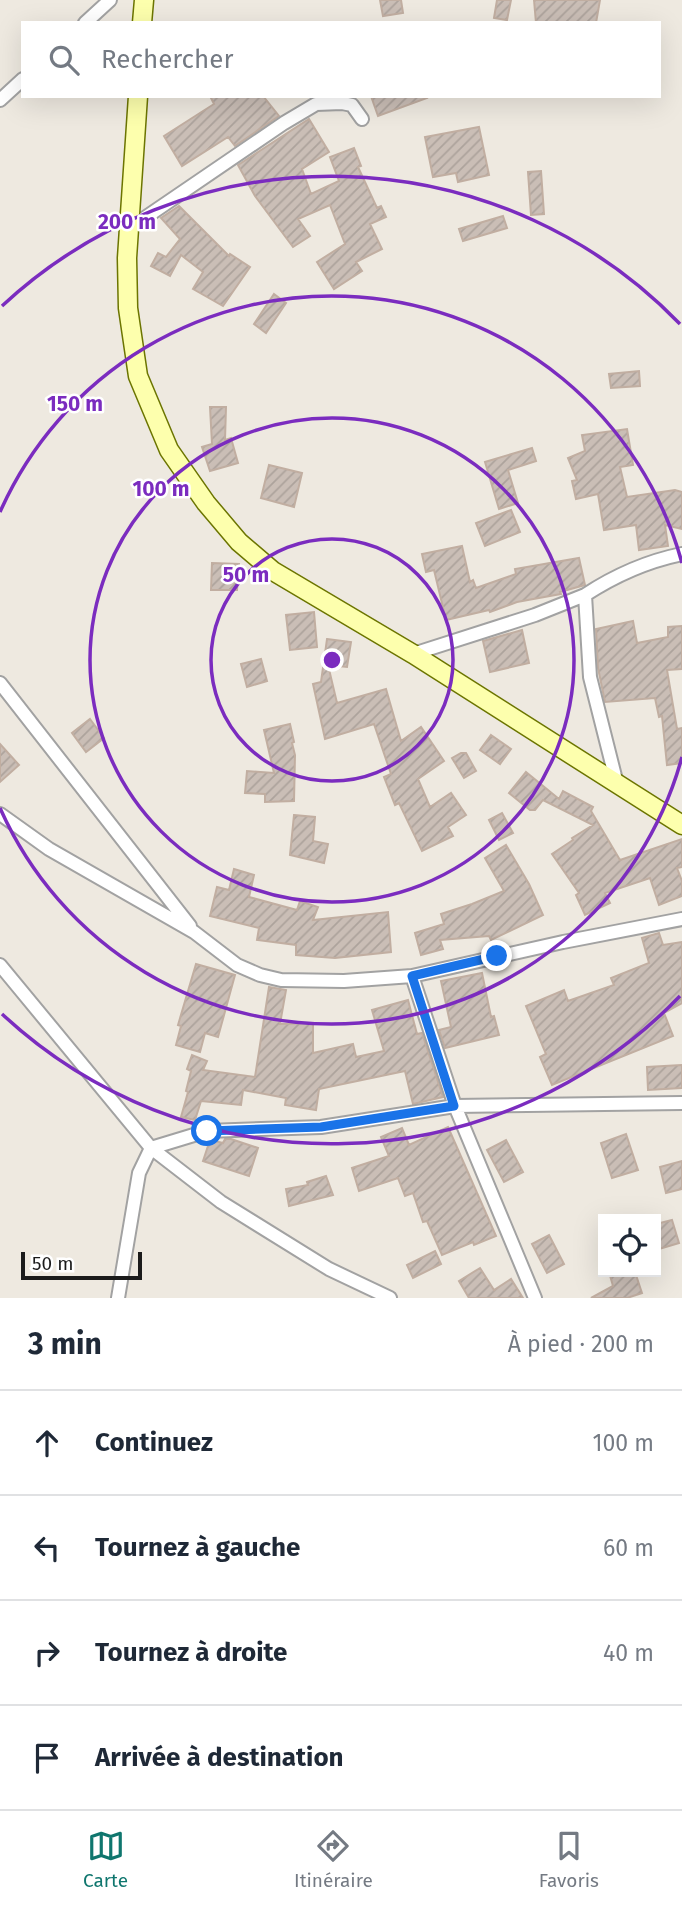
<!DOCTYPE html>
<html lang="fr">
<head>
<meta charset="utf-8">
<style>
	:root { --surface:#fff; --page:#f6f6f7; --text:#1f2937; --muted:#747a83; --line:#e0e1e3; --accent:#0f766e }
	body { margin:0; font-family:"Fira Sans",sans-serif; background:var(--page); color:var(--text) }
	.controls { position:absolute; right:21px; bottom:21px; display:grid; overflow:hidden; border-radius:0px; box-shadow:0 7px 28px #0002 }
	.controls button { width:63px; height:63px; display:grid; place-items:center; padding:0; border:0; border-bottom:2px solid var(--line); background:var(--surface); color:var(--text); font:35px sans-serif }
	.scale { position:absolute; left:21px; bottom:18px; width:121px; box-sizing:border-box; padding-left:7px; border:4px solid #1b1b1b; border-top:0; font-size:19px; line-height:24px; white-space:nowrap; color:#1b1b1b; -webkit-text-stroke:5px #fff; paint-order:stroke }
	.stop { position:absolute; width:21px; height:21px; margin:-16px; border:5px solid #1a73e8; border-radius:50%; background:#fff }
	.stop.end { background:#1a73e8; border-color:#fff; box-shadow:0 2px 7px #0008 }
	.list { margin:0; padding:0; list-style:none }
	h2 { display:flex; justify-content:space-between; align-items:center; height:91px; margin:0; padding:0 28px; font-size:30px }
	h2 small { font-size:23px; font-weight:400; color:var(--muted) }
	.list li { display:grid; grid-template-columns:46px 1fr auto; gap:21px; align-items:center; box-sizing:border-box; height:105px; padding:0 28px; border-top:2px solid var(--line) }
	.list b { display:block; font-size:26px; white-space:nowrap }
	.list em { font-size:23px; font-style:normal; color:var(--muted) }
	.icon { flex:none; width:38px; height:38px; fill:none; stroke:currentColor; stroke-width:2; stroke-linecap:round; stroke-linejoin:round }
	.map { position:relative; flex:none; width:682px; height:1298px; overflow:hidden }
	.search { position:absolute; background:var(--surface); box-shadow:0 7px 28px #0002; left:21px; right:21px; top:21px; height:77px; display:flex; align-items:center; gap:18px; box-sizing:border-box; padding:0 24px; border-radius:0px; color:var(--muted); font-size:26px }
	.sheet { height:511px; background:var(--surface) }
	nav { display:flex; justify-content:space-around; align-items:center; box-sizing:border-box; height:98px; border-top:2px solid var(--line); background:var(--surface); font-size:19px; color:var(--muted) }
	nav a { display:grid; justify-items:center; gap:4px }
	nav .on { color:var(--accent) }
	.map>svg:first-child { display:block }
	.building { fill:url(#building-hatch); stroke:#c1aea1; stroke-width:2 }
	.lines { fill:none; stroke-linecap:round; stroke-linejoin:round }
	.street-casing { stroke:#a2a2a2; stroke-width:16 }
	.secondary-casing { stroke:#6c7500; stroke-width:21 }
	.street { stroke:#fff; stroke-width:12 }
	.secondary { stroke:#fdffad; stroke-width:18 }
	.route { stroke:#1a73e8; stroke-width:9 }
	.ring { fill:none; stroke:#7b2cbf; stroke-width:3.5 }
	.centre { fill:#7b2cbf; stroke:#fff; stroke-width:3.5 }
	.ring-label { font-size:21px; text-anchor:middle; font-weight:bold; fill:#7b2cbf; stroke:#fff; stroke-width:5; stroke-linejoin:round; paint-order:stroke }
</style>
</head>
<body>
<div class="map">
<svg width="682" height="1298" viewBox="0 0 682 1298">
	<defs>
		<pattern id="building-hatch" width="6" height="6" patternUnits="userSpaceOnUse" patternTransform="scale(1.75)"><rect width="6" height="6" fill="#cabeb6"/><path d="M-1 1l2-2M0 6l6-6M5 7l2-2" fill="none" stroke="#ada39c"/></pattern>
	</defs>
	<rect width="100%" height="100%" fill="#eee9e0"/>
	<!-- building -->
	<path class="building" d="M 380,0 L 401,0 L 403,13 L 383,16 Z
		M 497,0 L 511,0 L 507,20 L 494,18 Z
		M 534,0 L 600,0 L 596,23 L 536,23 Z
		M 210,96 L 263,96 L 279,116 L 235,146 L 228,137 L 182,166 L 164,136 L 214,104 Z
		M 371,96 L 426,96 L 427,98 L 378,116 Z
		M 309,119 L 329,152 L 302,169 L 311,194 L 339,181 L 330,157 L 354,148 L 361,166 L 358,167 L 377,208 L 381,206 L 386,217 L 370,224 L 382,249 L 356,262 L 362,271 L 334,289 L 317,262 L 345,244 L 330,205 L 298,219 L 310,236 L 293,247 L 255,196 L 238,165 Z
		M 479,127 L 489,175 L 458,182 L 456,173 L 433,177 L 425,137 Z
		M 541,171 L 544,214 L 531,215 L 528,172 Z
		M 179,206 L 229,256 L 230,254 L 250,267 L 223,306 L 193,289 L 203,272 L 181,255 L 170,276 L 151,266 L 158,253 L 166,257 L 180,239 L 161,218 Z
		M 503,216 L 507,228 L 463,241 L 459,229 Z
		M 274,294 L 286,303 L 266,333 L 254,324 Z
		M 639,371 L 640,386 L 611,388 L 609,374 Z
		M 210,407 L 226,407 L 225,440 L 231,438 L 238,463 L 210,471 L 202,447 L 212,444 Z
		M 627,429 L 633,465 L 620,467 L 627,497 L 675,490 L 682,492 L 682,529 L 665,525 L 668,546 L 639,550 L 636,525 L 604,530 L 598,494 L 576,499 L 572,481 L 577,480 L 568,458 L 585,451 L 582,435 Z
		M 532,448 L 536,461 L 508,470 L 518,503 L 499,509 L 485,462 Z
		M 269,465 L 302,473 L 294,507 L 261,498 Z
		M 511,510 L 520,532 L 485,546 L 476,523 Z
		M 462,546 L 470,582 L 473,580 L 476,588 L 516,574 L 515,569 L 579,558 L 585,585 L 560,592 L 561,594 L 517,602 L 490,612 L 489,610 L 446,620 L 434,570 L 426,572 L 422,554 Z
		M 212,563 L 239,564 L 237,590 L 211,590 Z
		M 314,612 L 317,647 L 290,650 L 286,615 Z
		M 633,621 L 637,643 L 668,637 L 668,627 L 682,626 L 682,669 L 667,670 L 677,729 L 682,728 L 682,763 L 667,765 L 662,716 L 659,717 L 655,698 L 605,702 L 598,668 L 596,629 Z
		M 522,630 L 529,663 L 490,672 L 483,641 Z
		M 327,639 L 351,642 L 347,667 L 328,665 L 337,703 L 386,689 L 401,741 L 421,727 L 444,761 L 418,779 L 430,807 L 451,793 L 466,815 L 448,827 L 453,836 L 422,851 L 399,803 L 395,805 L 384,777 L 391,774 L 374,724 L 325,739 L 313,684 L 321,682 Z
		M 261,659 L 267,681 L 247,687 L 241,664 Z
		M 90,719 L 104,738 L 86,752 L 72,733 Z
		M 290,724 L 294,742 L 292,743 L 295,755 L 294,801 L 265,802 L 265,794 L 245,793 L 247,771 L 274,773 L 264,730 Z
		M 491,735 L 511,749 L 500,764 L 480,750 Z
		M 0,744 L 19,765 L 0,782 Z
		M 461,753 L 466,753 L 476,771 L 464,778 L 452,758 Z
		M 526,772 L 559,799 L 563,791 L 593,807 L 591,811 L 620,860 L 682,839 L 682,867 L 677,868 L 682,881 L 682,896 L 659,905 L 650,878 L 605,893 L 610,903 L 585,915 L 576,895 L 579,893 L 552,854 L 573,840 L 572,838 L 593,825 L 543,800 L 535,810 L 530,810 L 509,793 Z
		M 502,813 L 513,833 L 499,840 L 489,820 Z
		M 294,815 L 315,817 L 313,841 L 328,844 L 324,863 L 290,855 Z
		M 506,845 L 529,884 L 543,915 L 491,940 L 489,936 L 440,940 L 443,949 L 421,955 L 415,933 L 444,924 L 441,914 L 472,904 L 504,891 L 485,858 Z
		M 234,869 L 254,875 L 249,897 L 297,910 L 300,901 L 318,907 L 313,920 L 388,912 L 391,952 L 335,958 L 296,955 L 296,945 L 257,940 L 259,928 L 210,916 L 217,887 L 229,890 Z
		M 659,933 L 663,945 L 682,942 L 682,1003 L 664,1013 L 673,1036 L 552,1085 L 540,1057 L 546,1054 L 526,1006 L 564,990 L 568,1001 L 614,985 L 611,978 L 649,963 L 642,938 Z
		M 196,964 L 235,975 L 218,1037 L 205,1033 L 200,1052 L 176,1045 L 181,1026 L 178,1025 Z
		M 482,973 L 491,1017 L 494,1016 L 499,1035 L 445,1048 L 439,1030 L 451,1027 L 441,981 Z
		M 269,987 L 286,990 L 280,1024 L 313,1023 L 313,1053 L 353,1044 L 356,1057 L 384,1051 L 372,1010 L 408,1000 L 417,1034 L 422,1033 L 443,1097 L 413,1104 L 405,1071 L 319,1089 L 316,1110 L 285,1105 L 286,1098 L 243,1090 L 241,1105 L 201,1101 L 195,1120 L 181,1117 L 188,1092 L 186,1091 L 191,1071 L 187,1069 L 192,1055 L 207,1061 L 203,1070 L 255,1077 Z
		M 682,1065 L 682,1088 L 648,1090 L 647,1067 Z
		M 448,1127 L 496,1236 L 474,1245 L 473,1242 L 442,1255 L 427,1221 L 423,1222 L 413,1193 L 405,1196 L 398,1178 L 359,1191 L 352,1168 L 389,1156 L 381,1137 L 402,1128 L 409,1145 Z
		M 626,1134 L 638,1170 L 612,1178 L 601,1143 Z
		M 225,1139 L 231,1139 L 258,1148 L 249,1176 L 203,1161 L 210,1140 L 223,1143 Z
		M 506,1140 L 523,1172 L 504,1182 L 487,1150 Z
		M 682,1161 L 682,1189 L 666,1193 L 660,1167 Z
		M 326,1176 L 333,1195 L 289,1206 L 286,1189 L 308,1185 L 307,1182 Z
		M 672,1220 L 679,1243 L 656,1250 L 656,1224 Z
		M 549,1235 L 564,1264 L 547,1273 L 532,1244 Z
		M 435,1251 L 441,1264 L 413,1278 L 407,1265 Z
		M 480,1268 L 494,1290 L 511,1279 L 523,1298 L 469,1298 L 459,1281 Z
		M 609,1272 L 635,1272 L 642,1293 L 627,1298 L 591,1298 L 613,1286 Z"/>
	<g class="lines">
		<!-- street casing -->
		<g class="street-casing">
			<path id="street" d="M 85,23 L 110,0
				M 0,100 L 23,79
				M 130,228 L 284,123 L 316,104 L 342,103 L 352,105 L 362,119
				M 413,654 L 535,615 L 585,595
				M 0,683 L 190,926
				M 617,784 L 590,677 L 585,595 C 614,576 648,561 682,554
				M 0,814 L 49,849 L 194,932 L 237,965 L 260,975 L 281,980 L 344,981 L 412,976 L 563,942 L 682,919
				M 0,965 L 151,1148 L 221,1202 L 329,1269 L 390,1298
				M 118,1298 L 139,1173 L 151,1148 L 207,1131 L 321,1127 L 455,1106 L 412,976
				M 535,1298 L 455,1106 L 682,1103"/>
		</g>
		<!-- secondary casing -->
		<g class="secondary-casing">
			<path id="secondary" d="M 142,23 L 144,0
				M 138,96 L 127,258 L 128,308 L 138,376 L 169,450 L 206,503 L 239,542 L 273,571 L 413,654 L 682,825"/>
		</g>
		<!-- street -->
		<use href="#street" class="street"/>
		<!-- secondary -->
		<use href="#secondary" class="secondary"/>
	</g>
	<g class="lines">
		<!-- route -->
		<path class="route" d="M 207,1131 L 321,1127 L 454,1106 L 412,976 L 497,956"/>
	</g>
	<!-- distance rings -->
	<g class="ring">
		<circle cx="332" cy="660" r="121"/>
		<circle cx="332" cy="660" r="242"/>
		<path d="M682 757A363 363 0 0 1 0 808M0 512A363 363 0 0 1 682 563"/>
		<path d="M680 996A484 484 0 0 1 2 1014M2 306A484 484 0 0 1 680 324"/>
	</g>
	<circle cx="332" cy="660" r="10" class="centre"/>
	<g class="ring-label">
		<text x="127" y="229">200 m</text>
		<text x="75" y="411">150 m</text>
		<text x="161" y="496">100 m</text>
		<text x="246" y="582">50 m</text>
	</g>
</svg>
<div class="controls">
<button><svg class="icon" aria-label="locate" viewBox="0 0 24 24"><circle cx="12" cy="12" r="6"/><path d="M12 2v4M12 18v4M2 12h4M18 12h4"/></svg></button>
</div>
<div class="scale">50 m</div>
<div class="stop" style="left:207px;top:1131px"></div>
<div class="stop end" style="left:497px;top:956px"></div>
<div class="search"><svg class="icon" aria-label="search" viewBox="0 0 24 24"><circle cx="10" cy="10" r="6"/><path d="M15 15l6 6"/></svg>Rechercher</div>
</div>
<section class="sheet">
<h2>3 min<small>À pied · 200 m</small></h2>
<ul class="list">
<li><svg class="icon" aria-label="ahead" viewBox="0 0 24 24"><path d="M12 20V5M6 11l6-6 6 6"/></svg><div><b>Continuez</b></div><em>100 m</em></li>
<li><svg class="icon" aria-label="left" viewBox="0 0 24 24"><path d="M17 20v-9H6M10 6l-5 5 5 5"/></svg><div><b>Tournez à gauche</b></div><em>60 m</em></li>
<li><svg class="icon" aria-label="right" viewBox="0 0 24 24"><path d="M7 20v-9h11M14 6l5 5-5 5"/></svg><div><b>Tournez à droite</b></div><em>40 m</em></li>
<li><svg class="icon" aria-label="arrive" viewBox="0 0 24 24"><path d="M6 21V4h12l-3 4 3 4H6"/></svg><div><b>Arrivée à destination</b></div></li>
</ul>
</section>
<nav>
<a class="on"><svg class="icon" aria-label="map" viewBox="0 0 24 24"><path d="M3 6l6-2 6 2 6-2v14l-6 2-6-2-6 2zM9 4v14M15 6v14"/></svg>Carte</a>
<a><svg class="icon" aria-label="directions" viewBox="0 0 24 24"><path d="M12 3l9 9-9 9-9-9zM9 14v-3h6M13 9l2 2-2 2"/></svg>Itinéraire</a>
<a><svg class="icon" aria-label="saved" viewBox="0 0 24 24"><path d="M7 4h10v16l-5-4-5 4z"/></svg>Favoris</a>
</nav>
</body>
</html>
